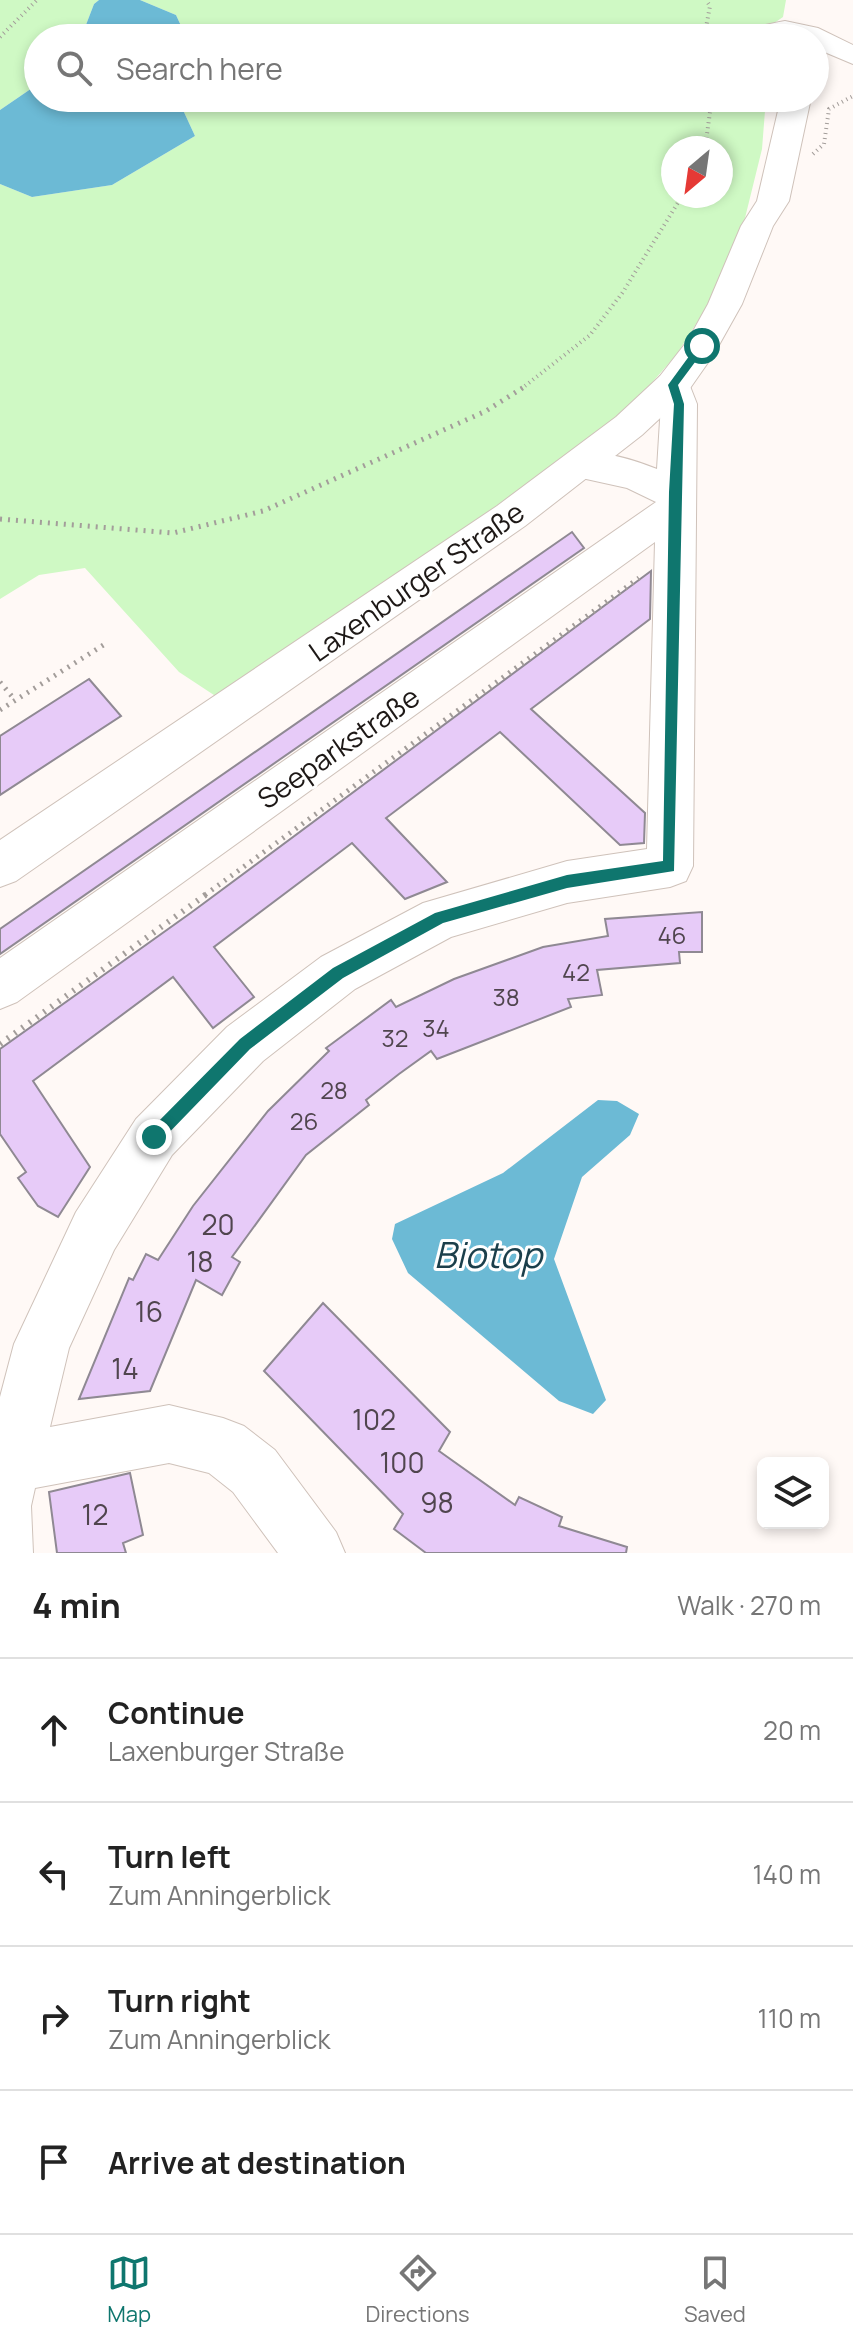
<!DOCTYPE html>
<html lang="en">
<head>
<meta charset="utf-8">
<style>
	:root { --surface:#fff; --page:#f6f6f6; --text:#222; --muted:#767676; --line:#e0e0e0; --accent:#0f766e }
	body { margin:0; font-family:Manrope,sans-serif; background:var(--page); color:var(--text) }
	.controls { position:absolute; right:24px; bottom:24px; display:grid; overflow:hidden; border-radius:12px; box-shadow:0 4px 12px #0003 }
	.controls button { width:72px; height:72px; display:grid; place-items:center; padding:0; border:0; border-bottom:2px solid var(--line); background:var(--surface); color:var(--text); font:40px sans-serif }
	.compass { position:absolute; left:661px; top:136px; width:72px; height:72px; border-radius:50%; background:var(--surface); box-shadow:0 4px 12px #0003; rotate:209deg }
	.stop { position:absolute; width:24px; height:24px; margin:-18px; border:6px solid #0f766e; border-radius:50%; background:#fff }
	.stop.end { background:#0f766e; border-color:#fff; box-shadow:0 2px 8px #0008 }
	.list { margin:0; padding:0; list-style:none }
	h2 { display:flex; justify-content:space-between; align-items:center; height:104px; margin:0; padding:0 32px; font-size:34px }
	h2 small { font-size:26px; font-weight:400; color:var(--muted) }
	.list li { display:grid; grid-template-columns:52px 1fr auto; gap:24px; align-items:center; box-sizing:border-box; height:144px; padding:0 32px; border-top:2px solid var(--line) }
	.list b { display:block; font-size:30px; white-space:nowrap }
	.list p { margin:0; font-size:26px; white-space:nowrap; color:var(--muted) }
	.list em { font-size:26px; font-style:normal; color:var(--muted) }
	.icon { flex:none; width:44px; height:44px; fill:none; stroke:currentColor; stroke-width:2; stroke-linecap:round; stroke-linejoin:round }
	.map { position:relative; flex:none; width:853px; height:1553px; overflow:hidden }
	.search { position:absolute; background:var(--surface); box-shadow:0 4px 12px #0003; left:24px; right:24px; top:24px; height:88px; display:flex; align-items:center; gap:20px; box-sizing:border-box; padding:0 28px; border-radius:44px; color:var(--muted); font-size:30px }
	.sheet { height:680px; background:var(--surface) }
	nav { display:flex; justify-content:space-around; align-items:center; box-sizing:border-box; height:112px; border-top:2px solid var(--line); background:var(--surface); font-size:22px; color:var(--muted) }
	nav a { display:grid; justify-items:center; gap:4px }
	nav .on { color:var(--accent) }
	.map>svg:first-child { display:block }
	.green { fill:#cff9c4; fill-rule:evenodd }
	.water { fill:#6cbad5 }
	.building { fill:#e7cbf8; stroke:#8f8993; stroke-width:2 }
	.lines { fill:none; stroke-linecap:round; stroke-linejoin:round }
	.minor-casing { stroke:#cfc2ba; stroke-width:2 }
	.major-casing { stroke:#cfc2ba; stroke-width:2 }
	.path-far2 { stroke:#a39d9a; stroke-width:4; stroke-dasharray:1 4; stroke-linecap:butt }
	.path-far1 { stroke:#a39d9a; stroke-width:5; stroke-dasharray:2 6; stroke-linecap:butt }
	.path { stroke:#a39d9a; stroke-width:6; stroke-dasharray:2 7; stroke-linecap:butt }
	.minor { fill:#fff; fill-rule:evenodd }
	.major { fill:#fff; fill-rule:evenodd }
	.route { fill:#0f766e }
	.labels { text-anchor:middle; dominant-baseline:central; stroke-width:6; stroke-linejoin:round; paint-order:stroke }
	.number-label { font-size:24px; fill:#50454e }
	.street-label { font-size:28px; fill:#1d1816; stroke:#fff }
	.near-number-label { font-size:28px; fill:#50454e }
	.near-water-label { font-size:36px; font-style:italic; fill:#1b3f4b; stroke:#fff }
</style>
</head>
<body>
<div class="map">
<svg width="853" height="1553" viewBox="0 0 853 1553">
	<rect width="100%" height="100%" fill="#fff9f6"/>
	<!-- green -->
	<path class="green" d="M 0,0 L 99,0 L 94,4 L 84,30 L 104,38 L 38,38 L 38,84 L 0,110 Z
		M 140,0 L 786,0 L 783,17 L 752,38 L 183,38 L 188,33 L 182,28 L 176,15 Z
		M 160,98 L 766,98 L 762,149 L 745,218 L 716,292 L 677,354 L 621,418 L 553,472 L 220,699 L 179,672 L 85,568 L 39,575 L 0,599 L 0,184 L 32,197 L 112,185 L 195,136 L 183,110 ZM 673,148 L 721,148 L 721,196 L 673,196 Z"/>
	<!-- water -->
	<path class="water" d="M 99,0 L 140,0 L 176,15 L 182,28 L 188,33 L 183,38 L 104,38 L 84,30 L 94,4 Z
		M 38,84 L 38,98 L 160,98 L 183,110 L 195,136 L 112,185 L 32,197 L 0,184 L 0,110 Z
		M 598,1100 L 617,1101 L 639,1114 L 630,1135 L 582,1177 L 554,1259 L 606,1400 L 593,1414 L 559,1401 L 408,1273 L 392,1239 L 395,1224 L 503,1173 Z"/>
	<!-- building -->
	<path class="building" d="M 572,532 L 584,548 L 0,954 L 0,929 Z
		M 651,571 L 650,619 L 531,709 L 645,813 L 644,843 L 620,845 L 500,732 L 386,818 L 447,882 L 405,899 L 352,843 L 214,947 L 254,997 L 213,1028 L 173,977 L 33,1081 L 90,1167 L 58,1217 L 38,1206 L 18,1178 L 26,1172 L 0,1134 L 0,1049 L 192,912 Z
		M 89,679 L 121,716 L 0,795 L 0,736 Z
		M 702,912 L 702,952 L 679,952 L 680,963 L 597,970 L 602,995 L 568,999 L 571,1007 L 437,1059 L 431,1051 L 399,1074 L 366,1100 L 369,1105 L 306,1155 L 232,1257 L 240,1262 L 222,1295 L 196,1280 L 150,1391 L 79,1399 L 129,1278 L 133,1280 L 146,1254 L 158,1260 L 193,1206 L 268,1111 L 329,1051 L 326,1048 L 391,1000 L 396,1007 L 454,979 L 543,947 L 608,936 L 605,919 Z
		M 323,1303 L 450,1432 L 439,1451 L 515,1505 L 519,1497 L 562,1517 L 559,1526 L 627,1547 L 626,1553 L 426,1553 L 394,1529 L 403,1514 L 264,1371 Z
		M 130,1473 L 143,1535 L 123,1543 L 126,1553 L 57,1553 L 49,1492 Z"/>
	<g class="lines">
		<!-- minor casing -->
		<g class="minor-casing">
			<path id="minor" d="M 673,373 L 686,376 L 697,404 L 693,866 L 686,881 L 670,887 L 567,903 L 451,937 L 355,989 L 263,1061 L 172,1155 L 114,1250 L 69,1348 L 50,1427 L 169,1405 L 223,1418 L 244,1426 L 275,1450 L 336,1532 L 345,1553 L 278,1553 L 233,1492 L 209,1473 L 169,1463 L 35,1488 L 31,1506 L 33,1553 L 0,1553 L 0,1397 L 14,1344 L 76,1212 L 136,1119 L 227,1027 L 321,957 L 423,903 L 567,861 L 647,849 L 655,542 L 17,1002 L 0,1009 L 0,958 L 656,502 L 627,488 L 568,475 L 562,465 L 568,455 C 594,447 632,459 657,469 L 661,404 L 655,385 L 660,376 Z"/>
		</g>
		<!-- major casing -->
		<g class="major-casing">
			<path id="major" d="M 785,21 L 818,28 L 853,45 L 853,64 L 815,48 L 815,38 L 745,38 C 754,25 770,24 785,21 Z
				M 781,98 L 811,98 L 789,201 L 773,226 L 742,304 L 714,354 L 686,394 L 642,435 L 525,526 L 16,881 L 0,887 L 0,840 L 497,506 L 616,417 L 660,376 L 688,340 L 708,304 L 741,226 L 757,201 Z"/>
		</g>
		<!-- path-far2 -->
		<path class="path-far2" d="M 0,37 L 37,0
			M 704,38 L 710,6 L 706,0
			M 705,148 L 712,98
			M 813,154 L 824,144 L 829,109 L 853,96
			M 521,389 L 590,335 L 623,292 L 682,196"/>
		<!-- path-far1 -->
		<path class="path-far1" d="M 0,519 L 173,533 L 263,511 L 486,411 L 524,387
			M 0,682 L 15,700
			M 0,710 L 105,644
			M 205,895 L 639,578"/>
		<!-- path -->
		<path class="path" d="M 0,1044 L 208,893"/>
		<!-- minor -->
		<use href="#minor" class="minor"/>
		<!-- major -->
		<use href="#major" class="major"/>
	</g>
	<!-- route -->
	<path class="route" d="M 698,344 L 707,346 L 678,385 L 684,404 L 674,871 L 567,888 L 443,923 L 343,978 L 250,1049 L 159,1143 L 148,1143 L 148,1132 L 240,1039 L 333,968 L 435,913 L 567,875 L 663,861 L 669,492 L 674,404 L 668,385 Z"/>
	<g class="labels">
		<!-- number labels -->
		<g class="number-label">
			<text x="672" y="934">46</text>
			<text x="576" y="971">42</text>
			<text x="506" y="996">38</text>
			<text x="436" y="1027">34</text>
			<text x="395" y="1037">32</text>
			<text x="334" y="1089">28</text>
			<text x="304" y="1120">26</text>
		</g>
		<!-- street labels -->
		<g class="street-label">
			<text transform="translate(416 581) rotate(-35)">Laxenburger Straße</text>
			<text transform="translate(338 747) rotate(-35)">Seeparkstraße</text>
		</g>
		<!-- near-number labels -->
		<g class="near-number-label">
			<text x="218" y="1224">20</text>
			<text x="200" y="1261">18</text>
			<text x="149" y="1311">16</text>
			<text x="125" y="1368">14</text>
			<text x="374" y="1419">102</text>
			<text x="402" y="1462">100</text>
			<text x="437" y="1502">98</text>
			<text x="95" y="1514">12</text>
		</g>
		<!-- near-water labels -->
		<g class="near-water-label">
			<text x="488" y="1254">Biotop</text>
		</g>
	</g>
</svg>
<div class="controls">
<button><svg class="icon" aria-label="layers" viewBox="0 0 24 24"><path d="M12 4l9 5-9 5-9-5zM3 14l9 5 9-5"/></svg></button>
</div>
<svg class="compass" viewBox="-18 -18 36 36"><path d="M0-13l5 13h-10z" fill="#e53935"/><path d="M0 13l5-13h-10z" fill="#767676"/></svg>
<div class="stop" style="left:702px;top:346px"></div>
<div class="stop end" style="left:154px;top:1137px"></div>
<div class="search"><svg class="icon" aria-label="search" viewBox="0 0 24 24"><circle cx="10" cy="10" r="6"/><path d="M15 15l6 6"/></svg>Search here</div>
</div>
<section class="sheet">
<h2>4 min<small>Walk · 270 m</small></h2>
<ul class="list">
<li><svg class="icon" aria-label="ahead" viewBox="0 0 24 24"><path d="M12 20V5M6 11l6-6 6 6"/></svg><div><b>Continue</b><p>Laxenburger Straße</p></div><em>20 m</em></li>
<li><svg class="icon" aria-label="left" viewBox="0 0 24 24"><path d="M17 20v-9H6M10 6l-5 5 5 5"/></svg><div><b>Turn left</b><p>Zum Anningerblick</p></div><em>140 m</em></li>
<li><svg class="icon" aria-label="right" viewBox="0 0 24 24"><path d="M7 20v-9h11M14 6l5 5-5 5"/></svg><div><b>Turn right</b><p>Zum Anningerblick</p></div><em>110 m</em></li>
<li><svg class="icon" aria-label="arrive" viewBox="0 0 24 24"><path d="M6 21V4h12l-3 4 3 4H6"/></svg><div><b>Arrive at destination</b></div></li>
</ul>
</section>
<nav>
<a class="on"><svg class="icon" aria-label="map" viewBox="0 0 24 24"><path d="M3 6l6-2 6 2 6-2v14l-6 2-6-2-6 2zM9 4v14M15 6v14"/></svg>Map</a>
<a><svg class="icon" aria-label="directions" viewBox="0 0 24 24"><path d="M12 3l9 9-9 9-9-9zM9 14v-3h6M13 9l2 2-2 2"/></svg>Directions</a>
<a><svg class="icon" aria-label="saved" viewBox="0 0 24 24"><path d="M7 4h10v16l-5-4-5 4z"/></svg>Saved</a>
</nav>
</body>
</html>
